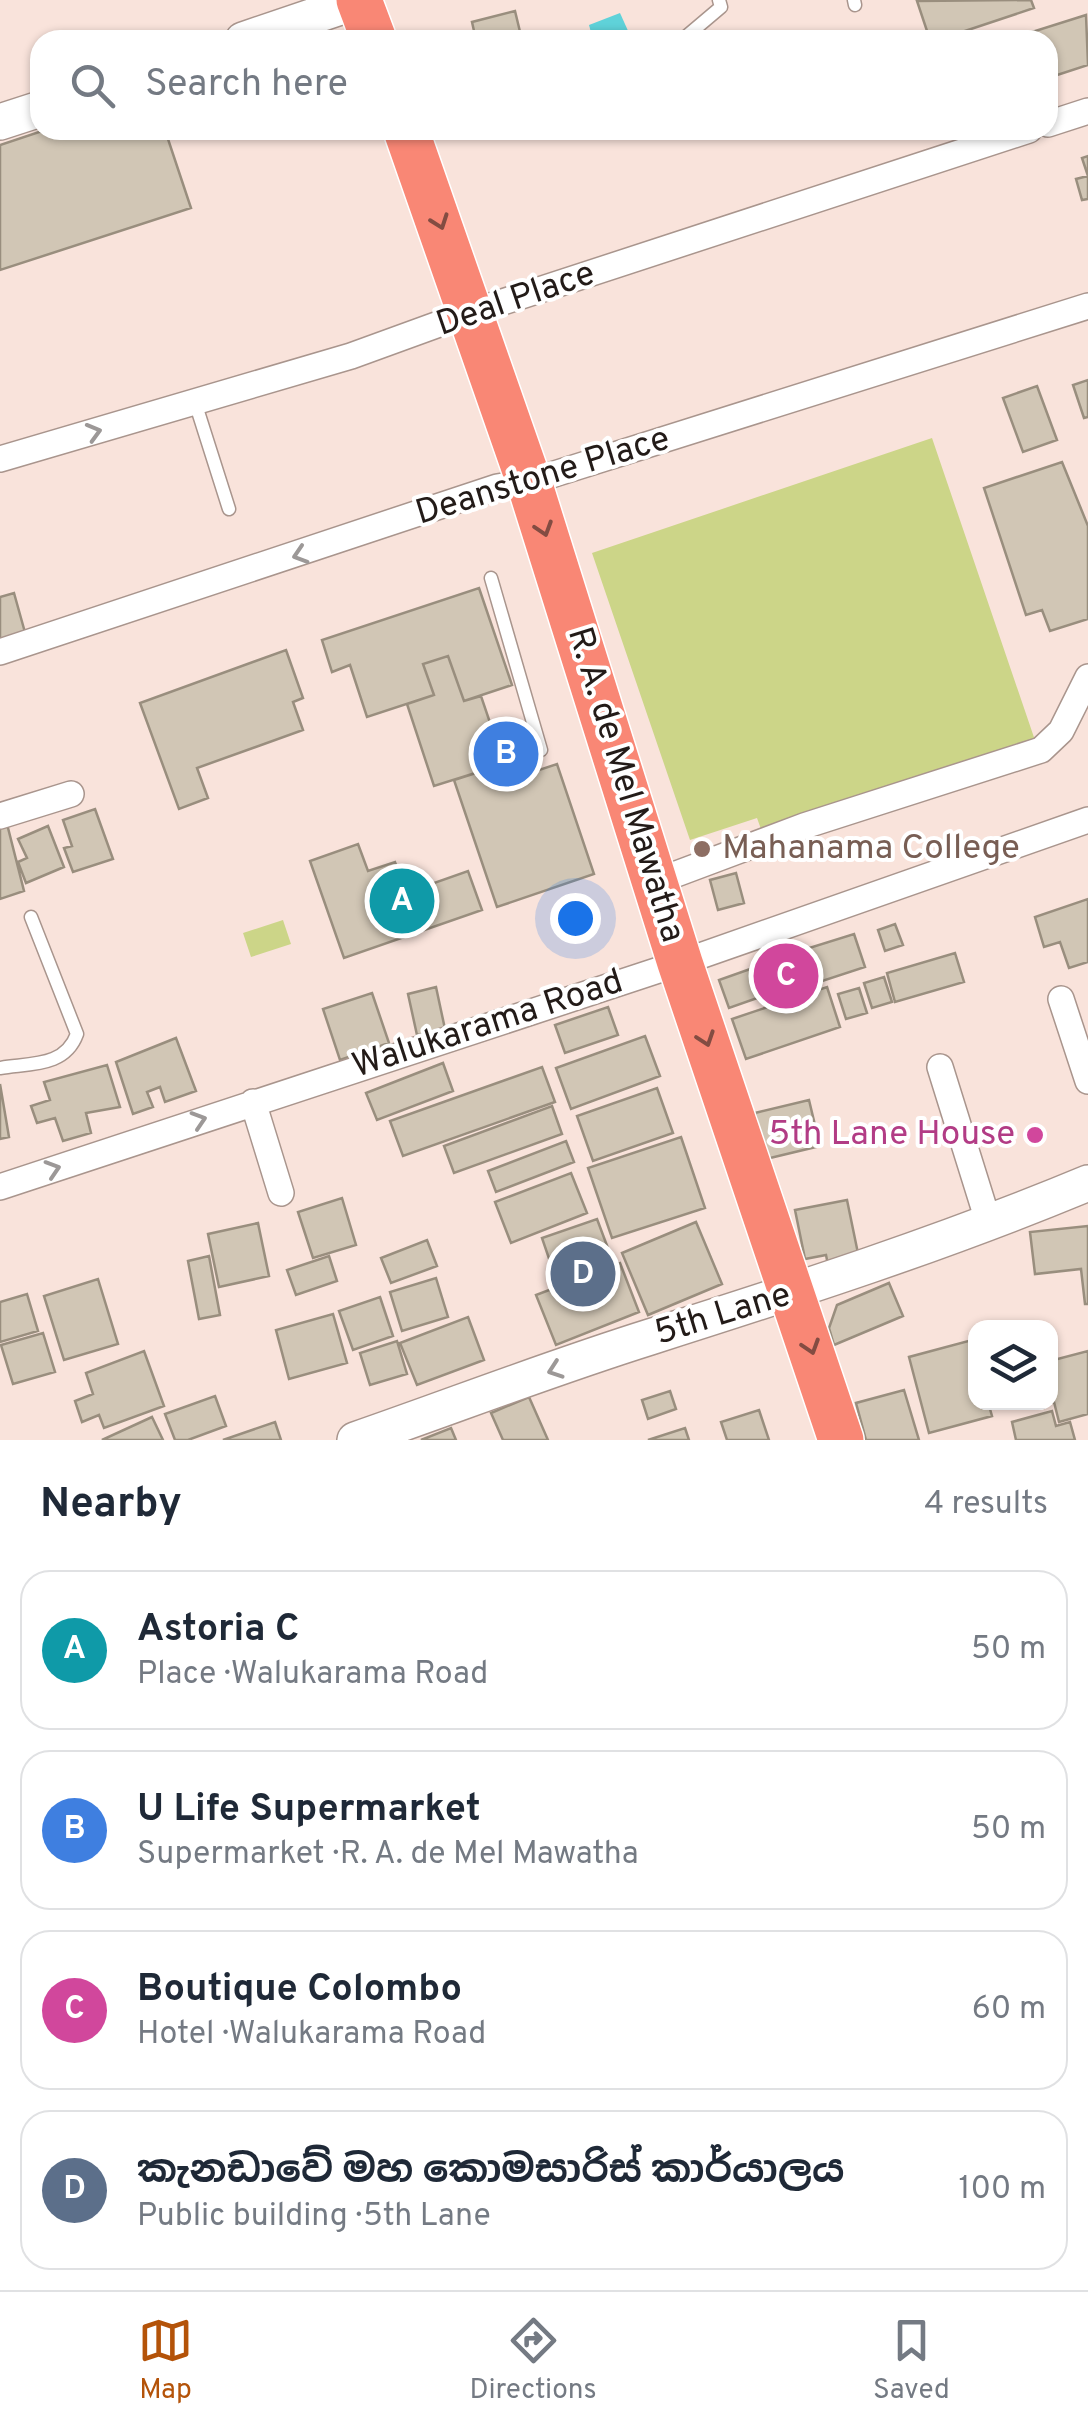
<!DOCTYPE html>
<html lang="en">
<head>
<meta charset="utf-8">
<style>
	:root { --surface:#fff; --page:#f6f6f7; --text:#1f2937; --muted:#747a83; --line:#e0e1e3; --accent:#b45309 }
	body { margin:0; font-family:Overpass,"Noto Sans Sinhala",sans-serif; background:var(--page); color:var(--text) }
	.controls { position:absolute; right:30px; bottom:30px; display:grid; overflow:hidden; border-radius:20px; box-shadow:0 2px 8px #0004 }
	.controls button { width:90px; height:90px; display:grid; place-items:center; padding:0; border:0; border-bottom:2px solid var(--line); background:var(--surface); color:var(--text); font:50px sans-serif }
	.you { position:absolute; left:575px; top:918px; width:35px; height:35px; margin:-25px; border:8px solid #fff; border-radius:50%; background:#1a73e8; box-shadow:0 0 0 15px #1a73e833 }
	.badge { display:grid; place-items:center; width:65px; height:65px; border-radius:50%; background:var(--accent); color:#fff; font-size:32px; font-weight:700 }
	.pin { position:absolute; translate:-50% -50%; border:5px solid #fff; box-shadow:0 2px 10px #0006 }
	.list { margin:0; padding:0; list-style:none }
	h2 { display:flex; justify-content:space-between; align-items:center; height:130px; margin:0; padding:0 40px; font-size:42px }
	h2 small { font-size:32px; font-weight:400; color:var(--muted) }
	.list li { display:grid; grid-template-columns:65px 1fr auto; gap:30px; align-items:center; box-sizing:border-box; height:160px; margin:0 20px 20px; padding:0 20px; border:2px solid var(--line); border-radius:30px }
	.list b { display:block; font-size:38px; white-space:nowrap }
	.list p { margin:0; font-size:32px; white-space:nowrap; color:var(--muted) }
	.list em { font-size:32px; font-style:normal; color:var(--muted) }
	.icon { flex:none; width:55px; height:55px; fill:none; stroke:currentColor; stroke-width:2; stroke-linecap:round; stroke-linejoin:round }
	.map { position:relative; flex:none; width:1088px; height:1440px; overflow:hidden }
	.search { position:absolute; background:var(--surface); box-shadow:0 2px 8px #0004; left:30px; right:30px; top:30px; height:110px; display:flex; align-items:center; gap:25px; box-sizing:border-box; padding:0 35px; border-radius:30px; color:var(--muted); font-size:38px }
	.sheet { height:850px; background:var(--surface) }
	nav { display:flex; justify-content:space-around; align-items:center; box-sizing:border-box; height:140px; border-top:2px solid var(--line); background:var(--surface); font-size:28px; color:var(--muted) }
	nav a { display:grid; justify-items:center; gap:5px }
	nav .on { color:var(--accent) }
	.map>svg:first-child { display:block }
	.green { fill:#ccd588 }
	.water { fill:#5fd2d9 }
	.building { fill:#d1c6b5; stroke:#998e7e; stroke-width:2.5 }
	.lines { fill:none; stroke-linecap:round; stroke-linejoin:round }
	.lane-casing { stroke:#a9958d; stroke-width:15 }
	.street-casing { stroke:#a9958d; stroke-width:28 }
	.secondary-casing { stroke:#a9958d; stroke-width:38 }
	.highway-casing { stroke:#fff; stroke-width:48 }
	.lane { stroke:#fff; stroke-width:12 }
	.street { stroke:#fff; stroke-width:25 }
	.secondary { stroke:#fff; stroke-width:35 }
	.highway { stroke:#f98775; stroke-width:45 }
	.oneway { stroke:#834c42 }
	.oneway2 { stroke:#9c9897 }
	.education-dot { fill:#8d6e63; stroke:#fff; stroke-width:4 }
	.hotel-dot { fill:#d1479c; stroke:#fff; stroke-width:4 }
	.labels { text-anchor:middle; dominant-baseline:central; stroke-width:8; stroke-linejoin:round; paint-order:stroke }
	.street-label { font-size:35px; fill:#231b18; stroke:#fff }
	.education-label { font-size:35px; fill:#785e54; stroke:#fff; text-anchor:start }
	.hotel-label { font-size:35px; fill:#b23c85; stroke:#fff; text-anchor:end }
</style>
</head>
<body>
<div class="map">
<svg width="1088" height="1440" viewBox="0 0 1088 1440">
	<rect width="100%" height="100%" fill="#f9e3db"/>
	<!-- green -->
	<path class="green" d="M 932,438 L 1040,755 L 767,846 L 757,818 L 690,840 L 592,553 Z
		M 283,920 L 291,944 L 251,957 L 243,933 Z"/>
	<!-- water -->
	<path class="water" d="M 620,13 L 629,33 L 593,40 L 589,25 Z"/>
	<!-- building -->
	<path class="building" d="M 1031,0 L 1034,8 L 938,40 L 930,40 L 917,1 Z
		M 515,11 L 522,40 L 476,40 L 472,22 Z
		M 1086,15 L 1088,65 L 1048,78 L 1048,40 L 1017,40 L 1016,37 Z
		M 45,130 L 165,130 L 191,208 L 0,270 L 0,145 Z
		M 1088,156 L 1088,199 L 1082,200 L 1076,179 L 1088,176 L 1082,158 Z
		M 1088,380 L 1088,417 L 1084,418 L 1073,385 Z
		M 1037,386 L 1057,440 L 1023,452 L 1003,398 Z
		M 1062,462 L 1088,526 L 1088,619 L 1050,631 L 1042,610 L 1026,615 L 984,488 Z
		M 479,588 L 512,685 L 464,701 L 448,656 L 423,664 L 434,695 L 367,717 L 350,665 L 332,672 L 322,640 Z
		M 14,593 L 26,636 L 0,643 L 0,597 Z
		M 286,650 L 303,698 L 293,702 L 303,730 L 197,768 L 208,798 L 179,809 L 140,703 Z
		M 448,656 L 464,701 L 481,696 L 504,764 L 434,786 L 407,704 L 434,695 L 423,664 Z
		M 504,764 L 509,780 L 557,764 L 594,874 L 497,907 L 454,780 Z
		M 95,809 L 113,859 L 73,872 L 64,848 L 72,846 L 63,820 Z
		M 6,820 L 24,891 L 0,899 L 0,822 Z
		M 48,826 L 64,867 L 26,883 L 18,862 L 27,858 L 18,839 Z
		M 358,844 L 368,871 L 395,862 L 406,893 L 468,871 L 482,910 L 344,958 L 310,861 Z
		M 736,873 L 744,903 L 718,910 L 710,880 Z
		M 1088,899 L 1088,962 L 1069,968 L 1060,942 L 1044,947 L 1035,917 Z
		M 895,924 L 903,945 L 885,951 L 878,930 Z
		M 854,934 L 865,967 L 804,987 L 793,953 Z
		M 955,953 L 964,982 L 895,1002 L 887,973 Z
		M 784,957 L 794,985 L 729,1008 L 719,980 Z
		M 884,977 L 892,1002 L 872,1008 L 864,983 Z
		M 436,987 L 445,1029 L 417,1035 L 408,994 Z
		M 827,987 L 840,1027 L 746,1059 L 732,1019 Z
		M 859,988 L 867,1013 L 846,1019 L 838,994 Z
		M 372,993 L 389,1043 L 340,1060 L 323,1009 Z
		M 608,1007 L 618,1035 L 565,1053 L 555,1025 Z
		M 645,1036 L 660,1076 L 571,1109 L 556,1068 Z
		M 176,1038 L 196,1091 L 165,1102 L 160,1087 L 147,1092 L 153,1107 L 133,1114 L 116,1062 Z
		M 443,1063 L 453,1091 L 377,1120 L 366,1093 Z
		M 107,1065 L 120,1107 L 86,1113 L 91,1133 L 63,1141 L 55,1118 L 37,1123 L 31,1106 L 50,1100 L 44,1082 Z
		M 542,1067 L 555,1102 L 403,1156 L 390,1121 Z
		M 0,1084 L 9,1137 L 0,1139 Z
		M 657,1088 L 673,1133 L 593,1161 L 577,1116 Z
		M 809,1100 L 820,1146 L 766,1159 L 755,1113 Z
		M 552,1106 L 562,1134 L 454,1173 L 444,1146 Z
		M 681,1137 L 705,1208 L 612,1238 L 588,1168 Z
		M 566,1141 L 574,1162 L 496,1192 L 488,1171 Z
		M 571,1173 L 587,1213 L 511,1243 L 495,1202 Z
		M 342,1198 L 356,1245 L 313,1258 L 298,1212 Z
		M 847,1200 L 860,1263 L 829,1270 L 826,1255 L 805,1259 L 795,1210 Z
		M 597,1219 L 612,1259 L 556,1279 L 542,1238 Z
		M 696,1222 L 722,1284 L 648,1315 L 622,1253 Z
		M 258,1223 L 269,1276 L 219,1287 L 208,1234 Z
		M 1088,1226 L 1088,1304 L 1085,1304 L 1081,1269 L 1035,1274 L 1030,1232 Z
		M 427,1240 L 437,1266 L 391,1283 L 381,1258 Z
		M 209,1256 L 220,1315 L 199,1319 L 188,1261 Z
		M 329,1256 L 337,1281 L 296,1295 L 287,1270 Z
		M 620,1263 L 639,1312 L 556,1345 L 536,1295 Z
		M 436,1278 L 448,1317 L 402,1331 L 390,1292 Z
		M 98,1279 L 118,1344 L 64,1360 L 44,1296 Z
		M 889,1283 L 903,1316 L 834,1345 L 829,1328 L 837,1305 Z
		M 27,1294 L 38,1331 L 0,1342 L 0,1302 Z
		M 380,1297 L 393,1336 L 353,1350 L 339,1311 Z
		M 333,1314 L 347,1363 L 289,1379 L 276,1330 Z
		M 468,1317 L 484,1360 L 417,1385 L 400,1343 Z
		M 43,1333 L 55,1372 L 13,1384 L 1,1345 Z
		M 972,1340 L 976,1402 L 988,1402 L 992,1416 L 929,1433 L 909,1357 Z
		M 397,1341 L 407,1374 L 370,1385 L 360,1353 Z
		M 144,1351 L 164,1406 L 104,1428 L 99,1415 L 82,1422 L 75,1401 L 93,1394 L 86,1373 Z
		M 1088,1351 L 1088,1414 L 1059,1422 L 1054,1402 L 1037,1406 L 1036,1402 L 1050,1402 L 1050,1361 Z
		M 904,1390 L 919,1440 L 866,1440 L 856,1403 Z
		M 670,1391 L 676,1409 L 648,1419 L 642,1400 Z
		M 215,1396 L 226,1426 L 188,1440 L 175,1440 L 165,1414 Z
		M 529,1397 L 548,1440 L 503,1440 L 491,1413 Z
		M 759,1410 L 769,1440 L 727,1440 L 721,1422 Z
		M 1052,1411 L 1056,1426 L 1070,1422 L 1075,1440 L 1016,1440 L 1012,1422 Z
		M 152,1417 L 163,1440 L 102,1440 Z
		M 275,1422 L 281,1440 L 223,1440 Z
		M 451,1428 L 456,1440 L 421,1440 Z
		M 685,1428 L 689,1440 L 648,1440 Z"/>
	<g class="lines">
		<!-- lane casing -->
		<g class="lane-casing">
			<path id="lane" d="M 854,0 L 855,5
				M 682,40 L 721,7 L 719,0
				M 195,402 L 229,509
				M 491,578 L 541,750
				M 0,1068 C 31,1063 65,1067 77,1034 L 31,917"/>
		</g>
		<!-- street casing -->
		<g class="street-casing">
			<path id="street" d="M 1048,124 L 1088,111
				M 0,459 L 351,356 L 472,312 L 1029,130
				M 0,652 L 497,487 L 529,482 L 1088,306
				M 0,816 L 71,794
				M 655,882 L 804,826 L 1041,750 L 1061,731 L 1088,677
				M 1061,999 L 1088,1081
				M 940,1067 L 989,1224
				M 253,1102 L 281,1193
				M 0,1187 L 680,963 L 1088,820"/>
		</g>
		<!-- secondary casing -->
		<g class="secondary-casing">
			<path id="secondary" d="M 243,40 L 361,0
				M 0,122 L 40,109
				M 355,1440 C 453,1406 551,1368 650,1337 C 798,1290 944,1243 1088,1183"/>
		</g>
		<!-- highway casing -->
		<g class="highway-casing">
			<path id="highway" d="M 359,0 L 374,40
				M 406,130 L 529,482 L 680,963 L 841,1440"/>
		</g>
		<!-- lane -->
		<use href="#lane" class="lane"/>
		<!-- street -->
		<use href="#street" class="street"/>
		<!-- secondary -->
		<use href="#secondary" class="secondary"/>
		<!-- highway -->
		<use href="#highway" class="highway"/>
	</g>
	<!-- one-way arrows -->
	<defs><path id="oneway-chevron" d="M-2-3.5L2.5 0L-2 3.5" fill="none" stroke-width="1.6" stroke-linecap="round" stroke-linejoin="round" transform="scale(2.5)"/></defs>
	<g class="oneway">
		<use href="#oneway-chevron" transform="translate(440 222) rotate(70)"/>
		<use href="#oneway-chevron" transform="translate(544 529) rotate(72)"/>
		<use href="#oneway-chevron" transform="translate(706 1039) rotate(71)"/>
		<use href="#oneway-chevron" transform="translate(811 1347) rotate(72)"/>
	</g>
	<g class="oneway2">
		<use href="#oneway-chevron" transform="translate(94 432) rotate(-16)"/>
		<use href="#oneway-chevron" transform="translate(300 555) rotate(162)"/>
		<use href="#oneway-chevron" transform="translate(199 1120) rotate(-18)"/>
		<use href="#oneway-chevron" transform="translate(53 1169) rotate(-18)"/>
		<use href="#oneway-chevron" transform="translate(555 1370) rotate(161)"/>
	</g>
	<!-- markers -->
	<circle class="education-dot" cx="702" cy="849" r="10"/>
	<circle class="hotel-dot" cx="1035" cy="1135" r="10"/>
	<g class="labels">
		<!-- street labels -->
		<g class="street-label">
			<text transform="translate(516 300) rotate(-19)">Deal Place</text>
			<text transform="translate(543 477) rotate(-17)">Deanstone Place</text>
			<text transform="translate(625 785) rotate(73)">R. A. de Mel Mawatha</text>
			<text transform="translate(488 1025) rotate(-18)">Walukarama Road</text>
			<text transform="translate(723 1315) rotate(-17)">5th Lane</text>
		</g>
		<!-- education labels -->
		<g class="education-label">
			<text x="722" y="849">Mahanama College</text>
		</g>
		<!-- hotel labels -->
		<g class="hotel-label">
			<text x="1015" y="1135">5th Lane House</text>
		</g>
	</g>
</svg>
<div class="controls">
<button><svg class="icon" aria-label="layers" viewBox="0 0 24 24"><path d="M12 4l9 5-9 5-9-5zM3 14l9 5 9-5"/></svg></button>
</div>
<div class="you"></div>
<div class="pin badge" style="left:402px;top:901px;background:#0f9aa8">A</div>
<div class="pin badge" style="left:506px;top:754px;background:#3f7fe0">B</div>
<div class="pin badge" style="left:786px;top:976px;background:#d1479c">C</div>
<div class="pin badge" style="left:583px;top:1274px;background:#5c6f8a">D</div>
<div class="search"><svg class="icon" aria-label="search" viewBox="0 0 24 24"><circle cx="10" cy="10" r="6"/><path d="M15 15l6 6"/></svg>Search here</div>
</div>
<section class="sheet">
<h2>Nearby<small>4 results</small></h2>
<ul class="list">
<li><span class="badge" style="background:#0f9aa8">A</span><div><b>Astoria C</b><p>Place · Walukarama Road</p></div><em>50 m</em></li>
<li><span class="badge" style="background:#3f7fe0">B</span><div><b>U Life Supermarket</b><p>Supermarket · R. A. de Mel Mawatha</p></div><em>50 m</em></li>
<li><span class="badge" style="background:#d1479c">C</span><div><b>Boutique Colombo</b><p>Hotel · Walukarama Road</p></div><em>60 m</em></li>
<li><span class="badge" style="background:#5c6f8a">D</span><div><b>කැනඩාවේ මහ කොමසාරිස් කාර්යාලය</b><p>Public building · 5th Lane</p></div><em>100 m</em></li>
</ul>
</section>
<nav>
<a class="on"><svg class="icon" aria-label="map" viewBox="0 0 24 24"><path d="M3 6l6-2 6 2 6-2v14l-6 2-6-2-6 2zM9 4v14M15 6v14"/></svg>Map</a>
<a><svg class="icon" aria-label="directions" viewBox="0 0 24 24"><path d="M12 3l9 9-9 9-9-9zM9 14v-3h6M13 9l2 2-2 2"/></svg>Directions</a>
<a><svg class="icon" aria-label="saved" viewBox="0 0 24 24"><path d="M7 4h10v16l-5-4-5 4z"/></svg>Saved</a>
</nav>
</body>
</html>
